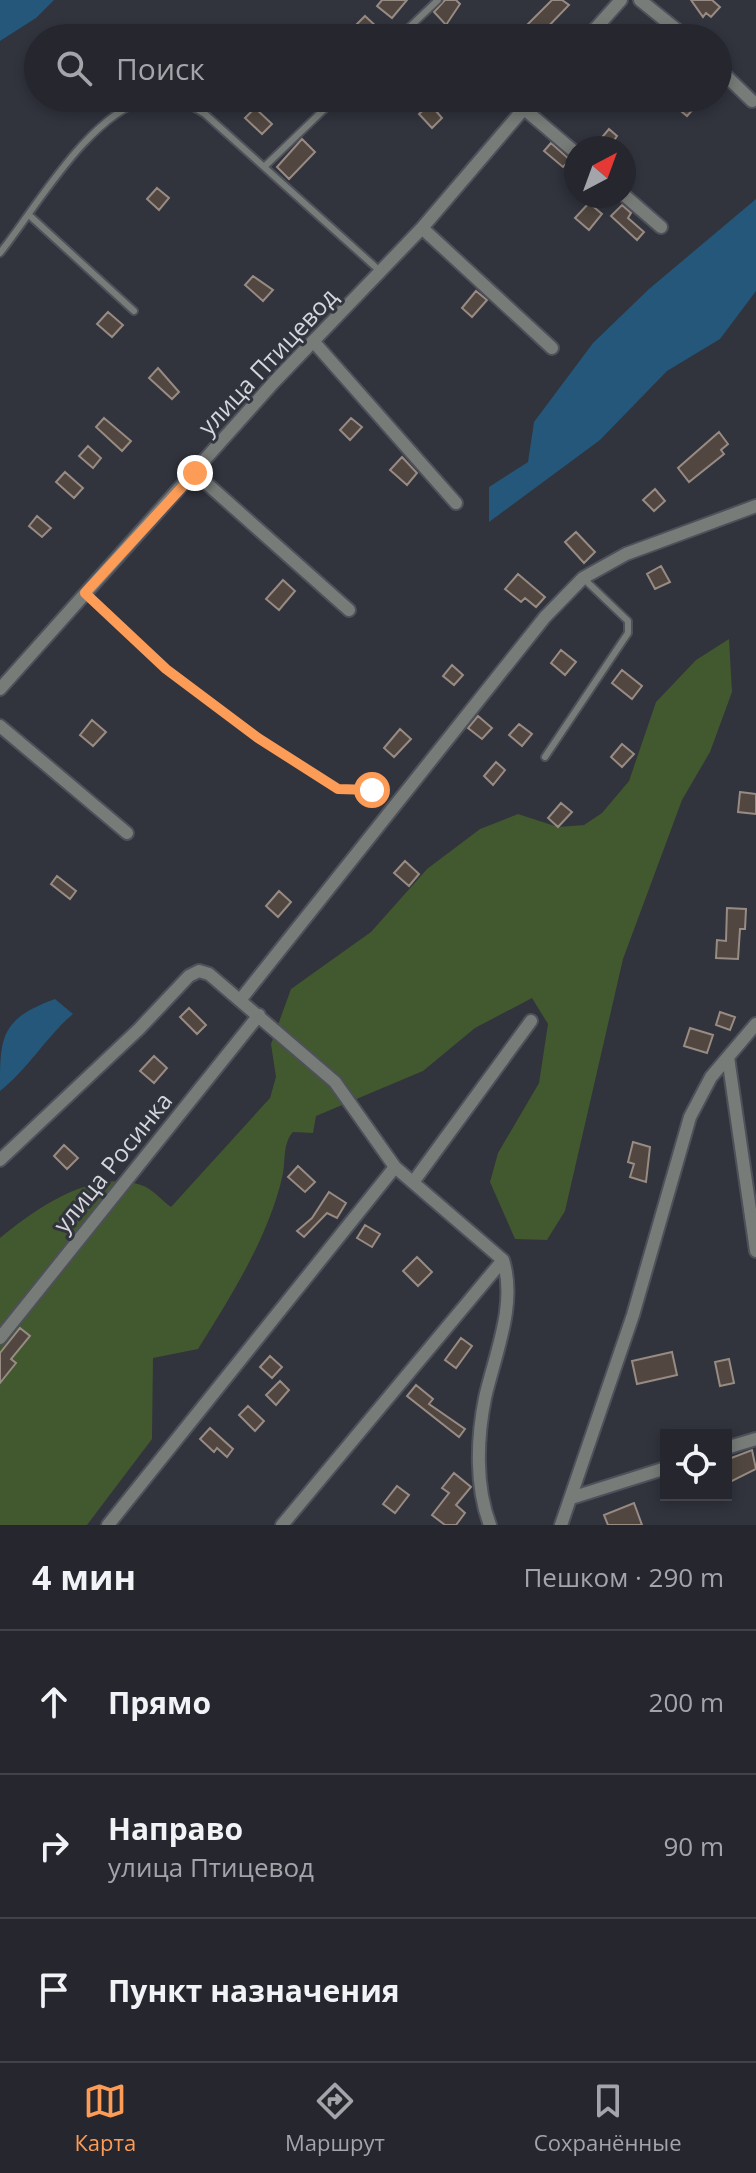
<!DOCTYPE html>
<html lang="ru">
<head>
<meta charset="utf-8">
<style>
	:root { --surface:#25262e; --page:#31323a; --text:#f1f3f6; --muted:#a3a5aa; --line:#42434a; --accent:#fd9c57 }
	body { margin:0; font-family:"Open Sans",sans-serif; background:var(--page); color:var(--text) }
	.controls { position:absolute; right:24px; bottom:24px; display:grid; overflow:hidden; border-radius:0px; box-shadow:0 4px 12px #0003 }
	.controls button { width:72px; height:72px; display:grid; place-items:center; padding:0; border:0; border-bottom:2px solid var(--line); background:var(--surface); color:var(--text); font:40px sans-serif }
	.compass { position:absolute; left:564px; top:136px; width:72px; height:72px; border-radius:50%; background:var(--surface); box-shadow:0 4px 12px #0003; rotate:41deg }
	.stop { position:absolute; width:24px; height:24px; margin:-18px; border:6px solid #fd9c57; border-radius:50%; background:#fff }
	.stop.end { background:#fd9c57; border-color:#fff; box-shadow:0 2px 8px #0008 }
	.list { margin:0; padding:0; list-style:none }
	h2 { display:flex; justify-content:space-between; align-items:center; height:104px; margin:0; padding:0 32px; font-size:34px }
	h2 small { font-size:26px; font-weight:400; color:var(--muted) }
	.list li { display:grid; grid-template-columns:52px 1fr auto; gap:24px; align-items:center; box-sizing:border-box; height:144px; padding:0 32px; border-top:2px solid var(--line) }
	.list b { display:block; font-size:30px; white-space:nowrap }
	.list p { margin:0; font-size:26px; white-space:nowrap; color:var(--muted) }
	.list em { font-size:26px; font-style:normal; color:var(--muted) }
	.icon { flex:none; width:44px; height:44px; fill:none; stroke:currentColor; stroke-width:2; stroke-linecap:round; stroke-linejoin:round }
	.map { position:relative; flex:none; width:756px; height:1525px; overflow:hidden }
	.search { position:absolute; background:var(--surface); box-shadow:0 4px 12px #0003; left:24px; right:24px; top:24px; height:88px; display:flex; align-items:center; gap:20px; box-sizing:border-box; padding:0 28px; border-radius:44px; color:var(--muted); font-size:30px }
	.sheet { height:536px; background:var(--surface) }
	nav { display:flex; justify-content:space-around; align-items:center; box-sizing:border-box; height:112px; border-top:2px solid var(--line); background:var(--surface); font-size:22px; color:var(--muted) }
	nav a { display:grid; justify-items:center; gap:4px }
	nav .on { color:var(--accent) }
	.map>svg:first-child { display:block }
	.green { fill:#42582f }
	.water { fill:#245779 }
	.building { fill:#514740; stroke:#978b83; stroke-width:2 }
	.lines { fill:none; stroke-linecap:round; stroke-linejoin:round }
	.service-casing { stroke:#4e505a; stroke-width:10 }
	.minor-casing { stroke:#4e505a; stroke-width:16 }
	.path { stroke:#868890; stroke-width:2; stroke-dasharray:8 4; stroke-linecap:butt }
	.service { stroke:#777c79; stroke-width:6 }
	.minor { stroke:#777c79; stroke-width:12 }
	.route { stroke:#fd9c57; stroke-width:10 }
	.labels { text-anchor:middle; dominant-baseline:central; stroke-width:6; stroke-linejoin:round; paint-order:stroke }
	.street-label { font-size:24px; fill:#d4d6dc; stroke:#31333d }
</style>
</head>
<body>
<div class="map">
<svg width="756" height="1525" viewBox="0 0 756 1525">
	<rect width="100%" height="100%" fill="#31333d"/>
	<!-- green -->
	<path class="green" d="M 729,639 L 732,692 L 710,752 L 682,800 L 623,959 L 565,1211 L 547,1240 L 515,1239 L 490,1182 L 498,1153 L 539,1083 L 548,1024 L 532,998 L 475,1028 L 423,1071 L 316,1116 L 313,1133 L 293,1132 C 282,1144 286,1163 282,1178 C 267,1240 231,1296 198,1349 L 153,1358 L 152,1439 L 87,1525 L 0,1525 L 0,1238 C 36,1209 90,1169 141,1185 C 152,1188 161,1200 171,1207 L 270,1098 L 276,1077 L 271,1044 L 291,989 L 371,932 L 427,869 L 480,829 L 518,814 L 558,827 L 584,825 L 602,813 L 629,781 L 656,702 L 696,660 Z"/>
	<!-- water -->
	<path class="water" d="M 0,0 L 54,0 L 36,18 L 0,41 Z
		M 756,199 L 756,291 L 720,339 L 667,371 L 600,440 L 489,522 L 489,487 L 528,462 L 534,422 L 593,343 L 649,289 Z
		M 55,999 L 73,1014 C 46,1037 29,1068 0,1091 C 0,1037 0,1019 55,999 Z"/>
	<!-- building -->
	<path class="building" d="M 382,0 L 407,0 L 392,18 L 377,6 Z
		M 445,0 L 456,0 L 460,4 L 446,25 L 434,12 Z
		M 552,0 L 562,0 L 569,5 L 540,35 L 528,24 Z
		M 691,0 L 712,0 L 720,7 L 711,17 L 706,13 L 703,17 Z
		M 365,16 L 378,28 L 370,36 L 357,24 Z
		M 684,98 L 703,98 L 687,116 L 676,107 Z
		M 430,104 L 442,118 L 432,128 L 419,114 Z
		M 255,108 L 272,124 L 262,134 L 245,118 Z
		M 609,129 L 617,136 L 613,142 L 620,148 L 593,148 Z
		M 302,139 L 315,152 L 289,179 L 277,167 Z
		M 551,143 L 570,160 L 563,167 L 544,151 Z
		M 157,188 L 169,198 L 159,210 L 147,199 Z
		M 589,203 L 602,214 L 589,230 L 575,218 Z
		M 622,205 L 631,213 L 628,218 L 644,232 L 637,240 L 611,216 Z
		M 253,276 L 273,290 L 263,301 L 245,285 Z
		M 476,291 L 487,300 L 472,317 L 462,308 Z
		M 108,312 L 123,325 L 112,337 L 97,324 Z
		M 158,368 L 179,392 L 172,399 L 149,378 Z
		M 104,418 L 131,441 L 122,451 L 96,427 Z
		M 351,418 L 362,427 L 350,440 L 340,430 Z
		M 719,432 L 728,444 L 721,450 L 724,454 L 689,482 L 678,468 Z
		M 88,446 L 101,458 L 93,468 L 79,456 Z
		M 402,457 L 417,473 L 407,485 L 390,470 Z
		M 65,472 L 83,488 L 74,498 L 56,482 Z
		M 655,489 L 665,501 L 654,511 L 643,500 Z
		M 37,516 L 51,528 L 42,537 L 29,526 Z
		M 576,532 L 595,552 L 584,563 L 565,542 Z
		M 661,566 L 670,582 L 655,589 L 647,574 Z
		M 518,574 L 545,597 L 536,607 L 525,598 L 521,602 L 505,589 Z
		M 283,580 L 295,591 L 279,610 L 266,599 Z
		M 561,650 L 576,662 L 565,675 L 551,663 Z
		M 452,665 L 463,675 L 454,685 L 443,676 Z
		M 622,670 L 642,686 L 632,699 L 612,683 Z
		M 478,716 L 492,728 L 482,739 L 468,728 Z
		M 92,720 L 106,732 L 93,746 L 80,735 Z
		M 519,724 L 532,734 L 522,746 L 509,735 Z
		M 400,729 L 411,739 L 394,757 L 384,748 Z
		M 622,744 L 634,754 L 622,767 L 611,757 Z
		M 496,762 L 505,770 L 493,785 L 484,776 Z
		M 740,792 L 756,794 L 756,814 L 738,812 Z
		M 561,803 L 572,812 L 558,827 L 548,818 Z
		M 405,861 L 419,874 L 409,886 L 394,873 Z
		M 57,876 L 76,891 L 70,899 L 51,884 Z
		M 279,891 L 291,902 L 278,917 L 266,906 Z
		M 727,908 L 746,909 L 745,929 L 740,929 L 738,959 L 716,958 L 717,940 L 726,941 Z
		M 189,1008 L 206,1025 L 197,1034 L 180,1017 Z
		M 720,1012 L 735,1017 L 730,1030 L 716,1025 Z
		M 690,1028 L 713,1035 L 707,1053 L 684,1046 Z
		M 154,1056 L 167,1068 L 154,1083 L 140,1071 Z
		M 633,1142 L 650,1147 L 646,1182 L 630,1177 L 634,1164 L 628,1162 Z
		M 64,1145 L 78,1158 L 67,1169 L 54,1156 Z
		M 298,1166 L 315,1182 L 305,1192 L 288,1177 Z
		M 329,1192 L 346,1203 L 337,1218 L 327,1213 L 304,1237 L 297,1231 L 312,1218 Z
		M 365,1225 L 380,1234 L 372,1247 L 357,1238 Z
		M 417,1257 L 432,1272 L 418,1286 L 403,1271 Z
		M 20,1328 L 30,1336 L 11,1359 L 16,1363 L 0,1383 L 0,1353 Z
		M 461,1338 L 472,1346 L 456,1368 L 445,1360 Z
		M 672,1352 L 677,1375 L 637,1384 L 632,1361 Z
		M 270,1356 L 282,1367 L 272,1378 L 260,1367 Z
		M 729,1359 L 734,1383 L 720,1386 L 715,1362 Z
		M 280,1381 L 289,1390 L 276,1405 L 266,1395 Z
		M 416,1385 L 433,1399 L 429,1404 L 465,1429 L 459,1437 L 407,1396 Z
		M 248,1406 L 264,1421 L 255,1431 L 239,1415 Z
		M 210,1428 L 233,1449 L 227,1457 L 217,1448 L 214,1452 L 200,1439 Z
		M 752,1450 L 756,1469 L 726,1484 L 726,1460 Z
		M 454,1473 L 471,1487 L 456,1505 L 465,1513 L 456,1525 L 445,1525 L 432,1515 L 449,1493 L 442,1488 Z
		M 397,1486 L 409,1495 L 395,1513 L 383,1504 Z
		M 634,1503 L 642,1525 L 608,1525 L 604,1515 Z"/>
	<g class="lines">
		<!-- service casing -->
		<g class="service-casing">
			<path id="service" d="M 398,38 L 438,0
				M 178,98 L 205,114 L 381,272
				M 264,167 L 336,98
				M 29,215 L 134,311
				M 0,253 C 38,205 88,115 149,98
				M 545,757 L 628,633 L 628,621 L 583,578"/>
		</g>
		<!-- minor casing -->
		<g class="minor-casing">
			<path id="minor" d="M 640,0 L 687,38
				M 587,38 L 621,0
				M 718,68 L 752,101
				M 523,108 L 576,153
				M 624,195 L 661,227
				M 422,228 L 552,348
				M 313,341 L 456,503
				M 195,473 L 349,610
				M 0,689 L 274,382 L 422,228 L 533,98
				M 0,726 L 127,833
				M 241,999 L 545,617 L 583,578 L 626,554 L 756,506
				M 728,1057 L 756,1251
				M 0,1160 L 139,1029 L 189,976 L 199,971 L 209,974 L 335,1082 L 395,1167 L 503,1260 C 517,1304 495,1354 485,1398 C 477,1438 475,1486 490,1525
				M 414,1181 L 531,1021
				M 0,1338 L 259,1015
				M 726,1448 L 756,1439
				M 571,1498 L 666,1468
				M 108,1525 L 395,1167
				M 282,1525 L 503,1260
				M 561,1525 L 633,1315 L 690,1117 L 711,1077 L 756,1024"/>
		</g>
		<!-- path -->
		<path class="path" d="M 95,602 C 168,671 245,735 333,786 C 350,795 366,785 385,799"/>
		<!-- service -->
		<use href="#service" class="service"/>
		<!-- minor -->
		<use href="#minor" class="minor"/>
	</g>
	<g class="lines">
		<!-- route -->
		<path class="route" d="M 195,473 L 85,593 L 166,669 L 258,738 L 338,789 L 372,790"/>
	</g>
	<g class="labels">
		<!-- street labels -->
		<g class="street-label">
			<text transform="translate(267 361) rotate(-47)">улица Птицевод</text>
			<text transform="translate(112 1162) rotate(-51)">улица Росинка</text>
		</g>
	</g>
</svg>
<div class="controls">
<button><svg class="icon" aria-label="locate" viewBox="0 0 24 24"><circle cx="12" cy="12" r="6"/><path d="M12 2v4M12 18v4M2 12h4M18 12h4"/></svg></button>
</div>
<svg class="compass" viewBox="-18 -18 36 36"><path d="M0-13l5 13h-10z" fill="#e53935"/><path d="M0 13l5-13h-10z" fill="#a3a5aa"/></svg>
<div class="stop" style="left:372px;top:790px"></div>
<div class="stop end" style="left:195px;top:473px"></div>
<div class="search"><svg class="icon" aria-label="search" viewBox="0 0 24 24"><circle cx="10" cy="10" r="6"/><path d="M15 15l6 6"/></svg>Поиск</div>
</div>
<section class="sheet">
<h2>4 мин<small>Пешком · 290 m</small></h2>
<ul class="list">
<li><svg class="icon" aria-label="ahead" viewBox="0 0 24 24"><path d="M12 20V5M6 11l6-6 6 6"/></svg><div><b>Прямо</b></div><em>200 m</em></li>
<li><svg class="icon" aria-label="right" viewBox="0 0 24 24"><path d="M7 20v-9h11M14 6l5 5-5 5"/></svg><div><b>Направо</b><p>улица Птицевод</p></div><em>90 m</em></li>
<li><svg class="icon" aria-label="arrive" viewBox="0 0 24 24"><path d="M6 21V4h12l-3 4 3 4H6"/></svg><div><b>Пункт назначения</b></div></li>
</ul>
</section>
<nav>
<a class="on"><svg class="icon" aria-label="map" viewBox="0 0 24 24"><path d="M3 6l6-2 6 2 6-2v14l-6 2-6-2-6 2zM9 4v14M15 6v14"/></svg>Карта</a>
<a><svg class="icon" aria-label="directions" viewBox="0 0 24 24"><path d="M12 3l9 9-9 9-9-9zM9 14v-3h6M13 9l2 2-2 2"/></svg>Маршрут</a>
<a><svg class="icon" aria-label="saved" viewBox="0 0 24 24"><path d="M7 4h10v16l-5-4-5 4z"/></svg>Сохранённые</a>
</nav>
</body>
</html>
